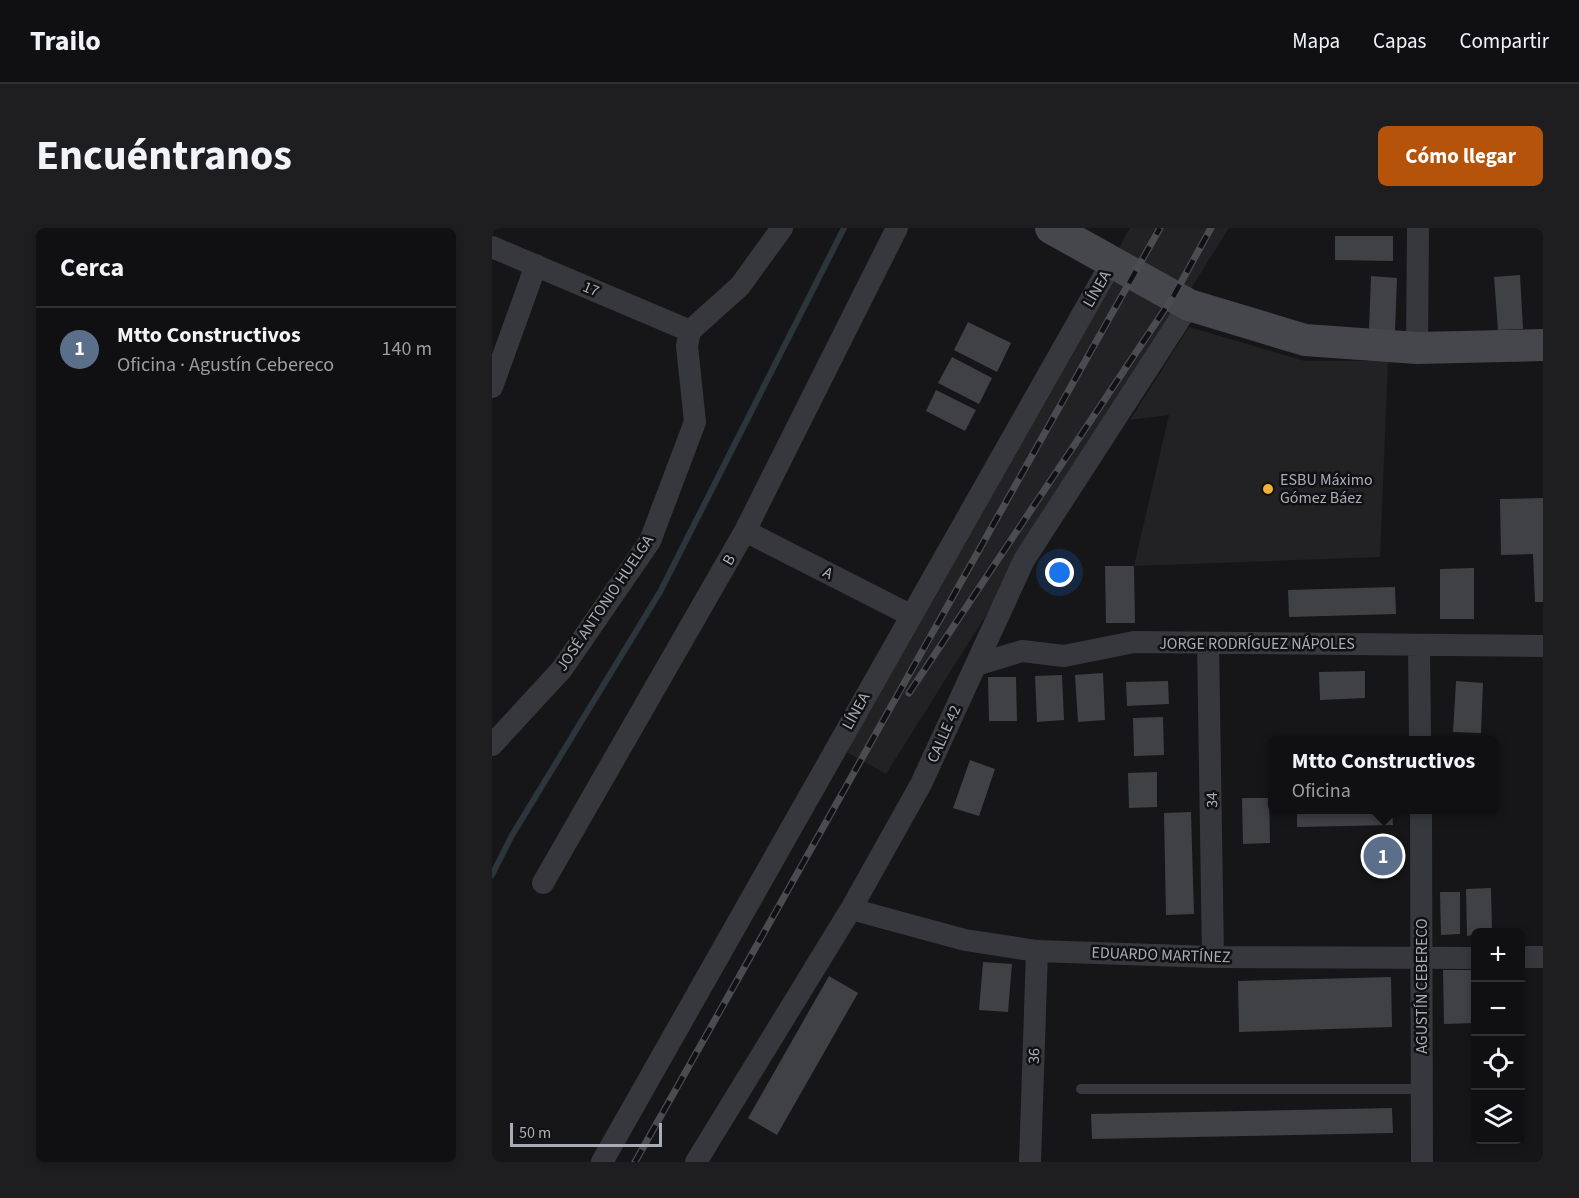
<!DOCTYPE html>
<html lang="es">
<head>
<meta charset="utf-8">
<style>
	:root { --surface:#101012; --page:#1e1e20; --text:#f1f3f6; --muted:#9c9d9f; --line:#303032; --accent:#b45309 }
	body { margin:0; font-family:"Source Sans 3",sans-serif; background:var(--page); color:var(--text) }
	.controls { position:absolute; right:18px; bottom:18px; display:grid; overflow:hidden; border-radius:9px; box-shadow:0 3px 9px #0003 }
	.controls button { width:54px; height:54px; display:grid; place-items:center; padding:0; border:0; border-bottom:2px solid var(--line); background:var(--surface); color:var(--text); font:30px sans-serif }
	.scale { position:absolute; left:18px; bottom:15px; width:152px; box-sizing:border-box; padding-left:6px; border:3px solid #a8adb8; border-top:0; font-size:16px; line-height:21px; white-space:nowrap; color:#a8adb8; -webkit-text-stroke:4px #111113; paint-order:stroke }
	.you { position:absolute; left:568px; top:345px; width:21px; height:21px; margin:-15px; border:4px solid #fff; border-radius:50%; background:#1a73e8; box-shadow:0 0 0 9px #1a73e833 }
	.badge { display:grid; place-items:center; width:39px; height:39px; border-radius:50%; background:var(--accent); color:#fff; font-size:20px; font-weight:700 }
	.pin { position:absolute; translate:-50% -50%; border:3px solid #fff; box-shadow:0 2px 6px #0006 }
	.popup { position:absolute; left:776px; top:508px; width:231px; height:78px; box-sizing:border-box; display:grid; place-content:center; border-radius:9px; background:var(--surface); filter:drop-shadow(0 2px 4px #0005); font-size:20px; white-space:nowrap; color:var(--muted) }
	.popup b { font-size:22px; color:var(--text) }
	.popup::after { content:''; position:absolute; left:50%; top:100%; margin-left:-12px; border:12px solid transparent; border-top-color:var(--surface) }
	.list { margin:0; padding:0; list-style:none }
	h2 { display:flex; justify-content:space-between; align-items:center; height:78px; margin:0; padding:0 24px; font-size:26px }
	h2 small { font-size:20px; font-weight:400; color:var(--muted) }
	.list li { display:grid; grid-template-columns:39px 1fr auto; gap:18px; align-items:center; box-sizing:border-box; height:84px; padding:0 24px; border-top:2px solid var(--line) }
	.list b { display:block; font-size:22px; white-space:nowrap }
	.list p { margin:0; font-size:20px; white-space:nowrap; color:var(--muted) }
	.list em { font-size:20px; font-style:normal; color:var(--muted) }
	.icon { flex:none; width:33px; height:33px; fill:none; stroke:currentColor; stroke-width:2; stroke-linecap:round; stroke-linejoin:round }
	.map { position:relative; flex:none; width:1051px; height:934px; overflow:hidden; border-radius:9px }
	header { display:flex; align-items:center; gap:36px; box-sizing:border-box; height:84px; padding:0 30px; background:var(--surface); border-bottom:2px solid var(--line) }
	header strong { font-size:28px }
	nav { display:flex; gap:33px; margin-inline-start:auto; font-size:21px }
	.intro { display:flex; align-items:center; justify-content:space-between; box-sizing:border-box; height:144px; padding:0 36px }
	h1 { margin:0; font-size:42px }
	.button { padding:15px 27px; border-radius:9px; background:var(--accent); color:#fff; font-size:21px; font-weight:700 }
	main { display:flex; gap:36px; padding:0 36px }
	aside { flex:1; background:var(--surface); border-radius:9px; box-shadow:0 3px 9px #0003 }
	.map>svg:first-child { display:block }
	.built { fill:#222225 }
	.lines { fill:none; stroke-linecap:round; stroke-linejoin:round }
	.stream { stroke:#2c353c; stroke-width:6 }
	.building { fill:#404145 }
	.lane { stroke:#37383d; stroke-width:10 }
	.street { stroke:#37383d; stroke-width:22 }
	.secondary { stroke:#45474d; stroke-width:32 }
	.rail-casing { stroke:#4a4c52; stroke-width:7 }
	.rail { stroke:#111113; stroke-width:4.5; stroke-dasharray:14; stroke-linecap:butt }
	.poi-dot { fill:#f2b134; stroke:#111113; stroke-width:2 }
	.labels { text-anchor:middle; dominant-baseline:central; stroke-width:5; stroke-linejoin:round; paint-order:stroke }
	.street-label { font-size:16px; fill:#a8adb8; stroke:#111113 }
	.poi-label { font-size:16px; fill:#a8adb8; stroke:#111113; text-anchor:start }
</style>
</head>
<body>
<header>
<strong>Trailo</strong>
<nav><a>Mapa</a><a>Capas</a><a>Compartir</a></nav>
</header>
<div class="intro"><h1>Encuéntranos</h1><a class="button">Cómo llegar</a></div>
<main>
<aside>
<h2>Cerca<small></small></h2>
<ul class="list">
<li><span class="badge" style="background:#5c6f8a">1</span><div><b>Mtto Constructivos</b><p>Oficina · Agustín Cebereco</p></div><em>140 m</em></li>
</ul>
</aside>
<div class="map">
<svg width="1051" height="934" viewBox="0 0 1051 934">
	<rect width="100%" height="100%" fill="#161618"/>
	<!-- built -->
	<path class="built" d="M 638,0 L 737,0 L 394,546 L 347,520 Z
		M 697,99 L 813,133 L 896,133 L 888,329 L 642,338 L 677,187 L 638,192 Z"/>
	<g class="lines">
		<!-- stream -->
		<path class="stream" d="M 0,647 L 19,609 L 168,364 L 352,0"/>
	</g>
	<!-- building -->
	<path class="building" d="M 843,8 L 901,8 L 901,33 L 843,32 Z
		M 1028,47 L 1031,101 L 1006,102 L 1002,49 Z
		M 879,48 L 905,50 L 903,103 L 877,102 Z
		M 476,94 L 519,115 L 505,144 L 462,122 Z
		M 460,129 L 500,150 L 487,176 L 446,155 Z
		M 444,162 L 484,182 L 473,203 L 434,183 Z
		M 1051,270 L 1051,374 L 1043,374 L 1041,326 L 1009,327 L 1008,271 Z
		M 613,338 L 642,338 L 643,395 L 614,395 Z
		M 982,340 L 982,391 L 948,391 L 948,341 Z
		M 903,359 L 904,386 L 797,389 L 796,362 Z
		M 873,443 L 873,470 L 828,472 L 827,444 Z
		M 611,445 L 613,492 L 586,494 L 583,447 Z
		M 570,447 L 572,492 L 545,494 L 543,448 Z
		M 496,449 L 524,449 L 525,493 L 497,493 Z
		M 676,453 L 677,476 L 635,478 L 634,454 Z
		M 964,453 L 991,455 L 989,505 L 961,504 Z
		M 671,489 L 672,527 L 642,528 L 641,490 Z
		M 478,532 L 503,541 L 487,588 L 461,580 Z
		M 665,544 L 665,579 L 637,580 L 636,545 Z
		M 750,570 L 777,570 L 778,615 L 751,616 Z
		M 805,582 L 900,582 L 901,597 L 805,599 Z
		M 699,584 L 702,686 L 674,687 L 672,585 Z
		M 999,660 L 1000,704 L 975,708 L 974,661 Z
		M 948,664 L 968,664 L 968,706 L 949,707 Z
		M 491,734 L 520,736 L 516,784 L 487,782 Z
		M 951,742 L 983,742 L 984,795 L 952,796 Z
		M 337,748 L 366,765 L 285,907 L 256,890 Z
		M 899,749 L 900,799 L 747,804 L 746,753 Z
		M 900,880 L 901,905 L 600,911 L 599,886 Z"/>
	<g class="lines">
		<!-- lane -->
		<path class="lane" d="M 589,861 L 930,861"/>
		<!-- street -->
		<path class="street" d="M 0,19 L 198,103
			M 925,120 L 926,0
			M 0,159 L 44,37
			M 253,303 L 418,387
			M 716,415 L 721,729
			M 927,418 L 928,512
			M 484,437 L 530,423 L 572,428 L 642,414 L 1051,418
			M 0,517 L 70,441 L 158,313 L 203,194 L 195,118 L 198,103 L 248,58 L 290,0
			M 929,582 L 930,934
			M 51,655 L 253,303 L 405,0
			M 359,681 L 473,712 L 545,723 L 721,729 L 984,730
			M 1028,729 L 1051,729
			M 110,934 L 620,34
			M 204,934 L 359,681 L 429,556 L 532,332 L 697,77
			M 538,934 L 545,723"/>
		<!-- secondary -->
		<path class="secondary" d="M 559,0 L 697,77 L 813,112 L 925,120 L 1051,117"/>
		<!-- rail casing -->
		<g class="rail-casing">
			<path id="rail" d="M 417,465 L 681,69 L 719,0
				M 143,934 L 668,0"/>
		</g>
		<!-- rail -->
		<use href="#rail" class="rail"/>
	</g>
	<!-- markers -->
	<circle class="poi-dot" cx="776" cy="261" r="6"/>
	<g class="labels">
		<!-- street labels -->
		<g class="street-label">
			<text transform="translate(99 61) rotate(23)">17</text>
			<text transform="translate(605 61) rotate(-60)">LÍNEA</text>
			<text transform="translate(237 332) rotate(-60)">B</text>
			<text transform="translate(336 345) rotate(27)">A</text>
			<text transform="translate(113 375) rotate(-56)">JOSÉ ANTONIO HUELGA</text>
			<text x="765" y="416">JORGE RODRÍGUEZ NÁPOLES</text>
			<text transform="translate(364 483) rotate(-61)">LÍNEA</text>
			<text transform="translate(452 506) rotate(-66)">CALLE 42</text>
			<text transform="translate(720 572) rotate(-91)">34</text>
			<text transform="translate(669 727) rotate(2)">EDUARDO MARTÍNEZ</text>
			<text transform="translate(930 758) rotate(-90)">AGUSTÍN CEBERECO</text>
			<text transform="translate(542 828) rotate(-88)">36</text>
		</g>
		<!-- poi labels -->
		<g class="poi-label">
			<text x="788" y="252">ESBU Máximo<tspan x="788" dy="18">Gómez Báez</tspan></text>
		</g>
	</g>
</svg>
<div class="controls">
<button>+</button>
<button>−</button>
<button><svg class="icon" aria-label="locate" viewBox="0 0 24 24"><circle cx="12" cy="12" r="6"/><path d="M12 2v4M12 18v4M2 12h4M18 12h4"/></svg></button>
<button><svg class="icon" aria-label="layers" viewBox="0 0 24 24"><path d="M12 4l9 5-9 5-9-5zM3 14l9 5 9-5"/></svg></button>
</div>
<div class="scale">50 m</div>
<div class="you"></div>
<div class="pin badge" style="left:891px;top:628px;background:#5c6f8a">1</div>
<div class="popup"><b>Mtto Constructivos</b>Oficina</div>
</div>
</main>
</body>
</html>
